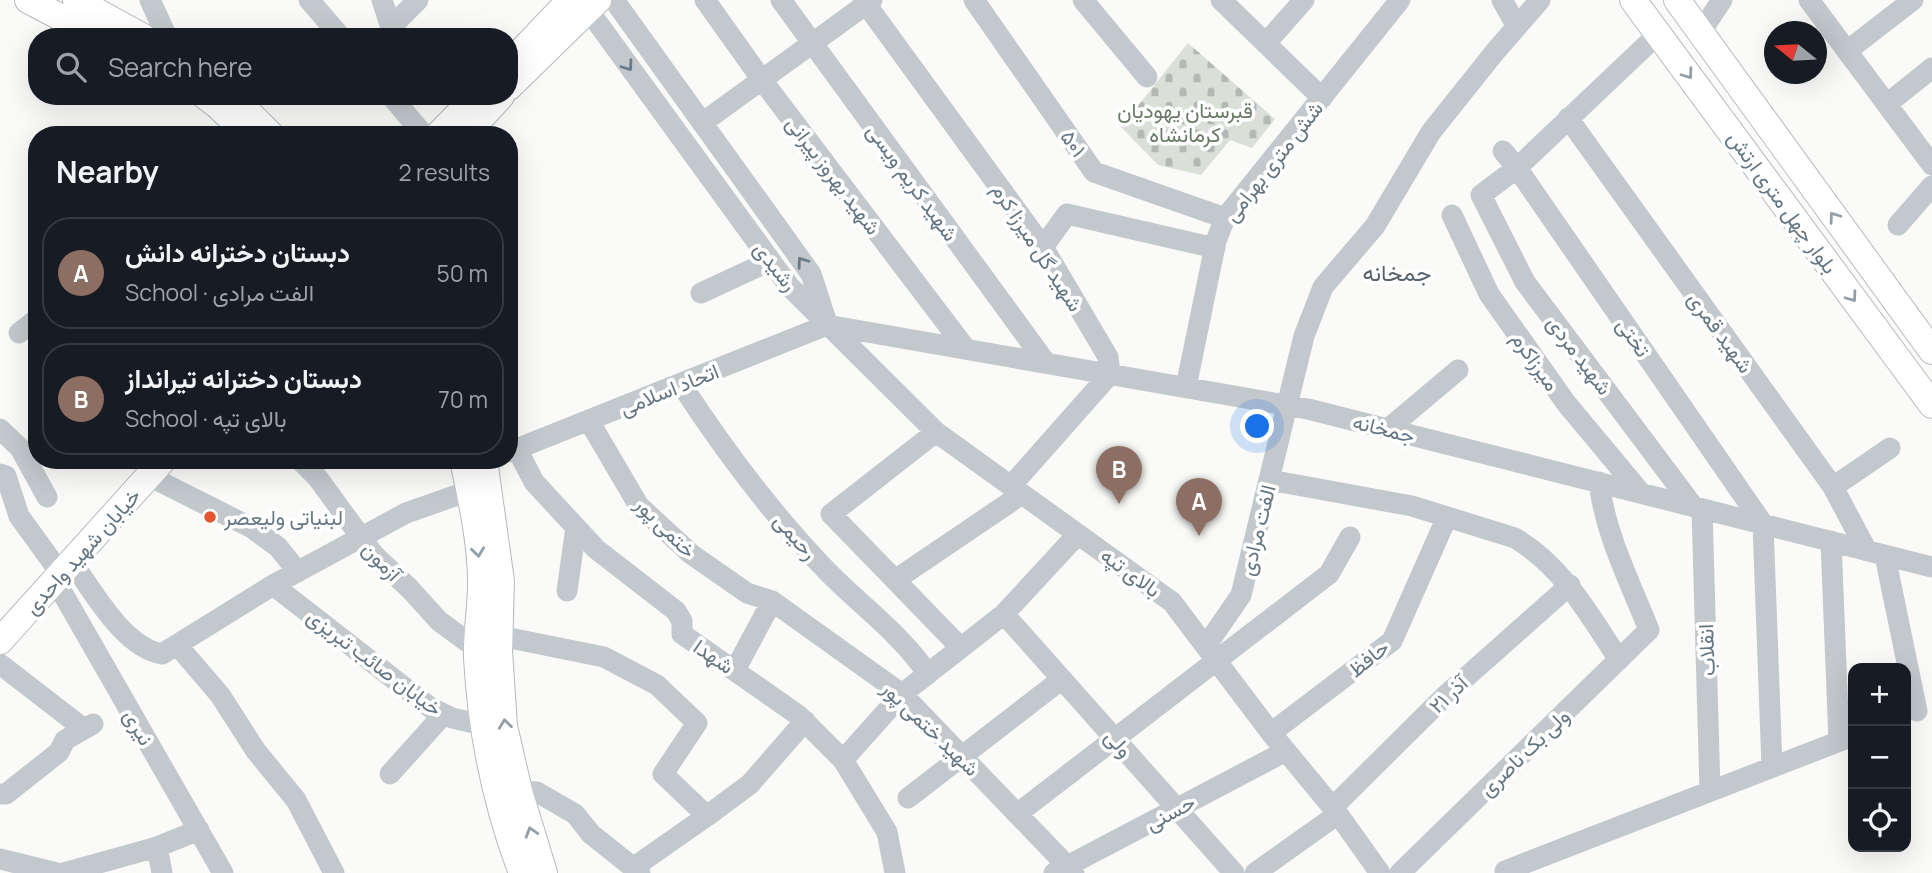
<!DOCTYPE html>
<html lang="en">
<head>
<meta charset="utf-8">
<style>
	:root { --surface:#171b24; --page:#20242c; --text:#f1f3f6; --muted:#9ea1a6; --line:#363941; --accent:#db2777 }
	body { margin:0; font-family:Manrope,Vazirmatn,sans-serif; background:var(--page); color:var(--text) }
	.controls { position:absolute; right:21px; bottom:21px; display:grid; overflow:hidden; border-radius:14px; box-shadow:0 7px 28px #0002 }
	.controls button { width:63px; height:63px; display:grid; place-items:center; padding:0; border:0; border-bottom:2px solid var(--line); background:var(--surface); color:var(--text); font:35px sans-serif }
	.compass { position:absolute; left:1764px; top:21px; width:63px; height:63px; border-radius:50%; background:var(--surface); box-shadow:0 7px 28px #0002; rotate:288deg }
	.you { position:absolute; left:1258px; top:427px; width:24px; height:24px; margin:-18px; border:5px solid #fff; border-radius:50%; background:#1a73e8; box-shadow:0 0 0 10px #1a73e833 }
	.badge { display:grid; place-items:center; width:46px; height:46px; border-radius:50%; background:var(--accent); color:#fff; font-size:23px; font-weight:700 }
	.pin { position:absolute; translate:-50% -58px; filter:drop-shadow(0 2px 4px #0008) }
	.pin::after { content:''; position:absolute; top:37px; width:24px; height:21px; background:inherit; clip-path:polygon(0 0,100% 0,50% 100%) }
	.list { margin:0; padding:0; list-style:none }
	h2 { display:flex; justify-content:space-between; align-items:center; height:91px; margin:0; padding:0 28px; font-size:30px }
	h2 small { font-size:23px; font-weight:400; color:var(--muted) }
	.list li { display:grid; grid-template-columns:46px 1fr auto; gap:21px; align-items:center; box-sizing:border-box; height:112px; margin:0 14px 14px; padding:0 14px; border:2px solid var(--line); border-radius:28px }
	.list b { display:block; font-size:26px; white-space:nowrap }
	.list p { margin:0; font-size:23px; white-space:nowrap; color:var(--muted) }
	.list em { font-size:23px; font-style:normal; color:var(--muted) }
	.icon { flex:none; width:38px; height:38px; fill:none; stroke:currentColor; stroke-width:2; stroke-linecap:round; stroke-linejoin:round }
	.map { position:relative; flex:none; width:1932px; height:873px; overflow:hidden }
	.search { position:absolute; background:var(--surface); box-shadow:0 7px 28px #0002; left:28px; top:28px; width:490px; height:77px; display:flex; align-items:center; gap:18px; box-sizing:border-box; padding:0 24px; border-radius:28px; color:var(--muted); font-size:26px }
	.panel { position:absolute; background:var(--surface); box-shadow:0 7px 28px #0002; left:28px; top:126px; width:490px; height:343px; border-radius:28px }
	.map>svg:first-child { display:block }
	.cemetery { fill:url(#cemetery-stones) }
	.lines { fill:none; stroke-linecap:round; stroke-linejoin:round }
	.major-casing { stroke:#b5babe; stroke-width:28 }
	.minor { stroke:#c3c8cc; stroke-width:21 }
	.major { stroke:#fff; stroke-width:26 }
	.oneway { stroke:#6a7a87 }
	.oneway2 { stroke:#939fa8 }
	.poi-dot { fill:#e4572e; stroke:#fff; stroke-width:2.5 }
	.labels { text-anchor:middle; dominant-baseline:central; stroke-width:7; stroke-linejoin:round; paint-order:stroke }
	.park-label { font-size:21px; fill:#687a64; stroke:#fff }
	.street-label { font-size:21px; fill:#657683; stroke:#fff }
	.poi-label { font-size:21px; fill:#657683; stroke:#fff; text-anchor:start }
	.neighbourhood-label { font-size:23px; fill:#57646e; stroke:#fff }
</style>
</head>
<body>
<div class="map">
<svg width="1932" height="873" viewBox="0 0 1932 873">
	<defs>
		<pattern id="cemetery-stones" width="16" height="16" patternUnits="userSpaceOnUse" patternTransform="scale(1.75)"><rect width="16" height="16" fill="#dadfd7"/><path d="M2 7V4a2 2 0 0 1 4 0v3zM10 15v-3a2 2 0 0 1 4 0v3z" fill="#b4b9b4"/></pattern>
	</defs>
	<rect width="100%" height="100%" fill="#fafaf8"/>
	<!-- cemetery -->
	<path class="cemetery" d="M 1188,43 L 1275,119 L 1252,148 L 1230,140 L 1201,175 L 1158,165 L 1121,127 Z"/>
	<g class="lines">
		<!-- major casing -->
		<g class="major-casing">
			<path id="major" d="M 28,0 L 98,37
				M 76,0 L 143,37
				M 1633,0 L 1932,405
				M 1677,0 L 1932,351
				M 516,57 L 570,0
				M 509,87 L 598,0
				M 205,96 L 217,105 L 248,135
				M 240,104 L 271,135
				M 438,135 L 476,96
				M 465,135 L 501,96
				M 463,460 C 471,498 480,538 481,577 C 482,604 476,631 477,658 C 481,731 496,805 522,873
				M 484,460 L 501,581 L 499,651 L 504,726 L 519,791 L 544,873
				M 0,641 L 163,460"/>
		</g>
		<!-- minor -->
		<path class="minor" d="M 150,0 L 167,37
			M 309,0 L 341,37
			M 382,0 L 394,37
			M 581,0 L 789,286 L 936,432 L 1172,602 L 1271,733 L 1338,814 L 1380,873
			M 614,0 L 811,274 L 826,320
			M 705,0 L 762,80 L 966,349
			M 781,0 L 1046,363
			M 863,0 L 1043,247 L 1108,357 L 1110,374 L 1011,486
			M 974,0 L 1094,172 L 1225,218
			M 1083,0 L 1147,77
			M 1221,0 L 1322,98
			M 1502,0 L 1516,25
			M 1809,0 L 1932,165
			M 391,27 L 418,0
			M 1700,33 L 1722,0
			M 1658,34 L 1517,168 L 1481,195 L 1525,282 L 1693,506
			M 1266,43 L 1304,0
			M 1847,51 L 1913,0
			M 391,96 L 424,135
			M 1887,104 L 1932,68
			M 1568,118 L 1833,487 L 1867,551
			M 702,123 L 872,0
			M 1503,151 L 1517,168 L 1763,524 L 1772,767
			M 1452,215 L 1489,294 L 1566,403 L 1641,493
			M 1898,225 L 1932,186
			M 1043,247 L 1067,214 L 1215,248
			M 701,293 L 770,261
			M 827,325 L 1308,409 L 1932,567
			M 19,333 L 37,319
			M 681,384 C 724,450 772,514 826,570 C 860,605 900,633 928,674
			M 1186,387 L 1216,241 L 1225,218 L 1400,0
			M 589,421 L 639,506 L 691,554 L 747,593 L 772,601 L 902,694 L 1074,873
			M 0,429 L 20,448 L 47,497
			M 1388,429 L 1458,370
			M 936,432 L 831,514 L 961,648
			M 517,449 L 534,482 L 596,549 L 676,611 L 682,621 L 682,634 L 798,715 L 843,760 L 887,832 L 895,873
			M 509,452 L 827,325
			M 300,460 L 317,477 L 374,555 L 410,589 L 439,621 L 477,649
			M 0,474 L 6,476 L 19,516 L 61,574
			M 149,476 L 252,528 L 278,547 L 298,572
			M 1270,480 L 1412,506 L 1515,538 C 1563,567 1589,614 1619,660
			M 1833,487 L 1890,448
			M 1702,509 L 1710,791
			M 1831,541 L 1839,741
			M 1885,556 L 1917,711
			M 71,561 C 94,592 123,647 162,654 L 273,585 L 406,513 L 469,491
			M 55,580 L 223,873
			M 895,580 L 1022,494
			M 273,585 L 431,708 L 452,718 L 483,725
			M 567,591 L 576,527
			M 1004,614 L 1234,873
			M 500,636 L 604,657 L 657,685 L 697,723 L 663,774 L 707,816 L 634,867
			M 178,646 L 220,695 L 256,751 L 296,800 L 334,873
			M 1206,646 L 1241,595 L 1304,336 L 1323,287 L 1375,226 L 1431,132 L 1494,53 L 1540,0
			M 0,664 L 84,729
			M 735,670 L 772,601
			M 1271,733 L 1392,641 L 1447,517
			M 843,760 L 902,694 L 1004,614 L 1078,534
			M 390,774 L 443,715
			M 519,791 L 537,792 L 575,814 L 591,834 L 640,873
			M 0,794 L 6,794 L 59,752 L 65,740 L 93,724
			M 908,798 L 1062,679
			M 1332,808 L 1446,695 L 1570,585
			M 1017,814 L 1329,574 L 1350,537
			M 707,816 L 750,784 L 805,721
			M 157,847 L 162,873
			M 0,859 L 57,873
			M 63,873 L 157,847 L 199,830
			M 1054,873 L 1286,751
			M 1255,873 L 1338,814
			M 1400,873 L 1649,630 C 1630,582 1605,534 1599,482
			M 1506,873 L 1505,871 L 1853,736"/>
		<!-- major -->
		<use href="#major" class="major"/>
	</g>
	<!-- one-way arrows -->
	<defs><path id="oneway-chevron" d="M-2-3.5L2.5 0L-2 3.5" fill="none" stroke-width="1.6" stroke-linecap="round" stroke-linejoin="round" transform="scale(1.75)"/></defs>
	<g class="oneway">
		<use href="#oneway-chevron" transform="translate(628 66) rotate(54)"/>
		<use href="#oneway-chevron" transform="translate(802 262) rotate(-126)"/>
	</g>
	<g class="oneway2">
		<use href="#oneway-chevron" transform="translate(1688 74) rotate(54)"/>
		<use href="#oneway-chevron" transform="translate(1834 217) rotate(-126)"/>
		<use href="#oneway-chevron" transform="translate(1852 297) rotate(54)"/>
		<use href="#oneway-chevron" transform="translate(478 552) rotate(83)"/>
		<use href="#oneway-chevron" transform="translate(505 724) rotate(-97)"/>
		<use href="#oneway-chevron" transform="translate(531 832) rotate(-107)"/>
	</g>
	<!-- markers -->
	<circle class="poi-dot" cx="210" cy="517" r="7"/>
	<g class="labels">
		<!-- park labels -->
		<g class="park-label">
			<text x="1185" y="110">قبرستان یهودیان<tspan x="1185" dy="24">کرمانشاه</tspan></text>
		</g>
		<!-- street labels -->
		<g class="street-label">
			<text transform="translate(1074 143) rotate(55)">۵۰۱</text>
			<text transform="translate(1273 161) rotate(-52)">شش متری بهرامی</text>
			<text transform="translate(834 175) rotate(53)">شهید بهروز پیرانی</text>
			<text transform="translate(913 182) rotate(54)">شهید کریم ویسی</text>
			<text transform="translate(1783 202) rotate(54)">بلوار چهل متری ارتش</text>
			<text transform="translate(1038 247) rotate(57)">شهید گل میرزا کرم</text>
			<text transform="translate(776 266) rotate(52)">رشیدی</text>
			<text transform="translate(1721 332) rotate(54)">شهید قمری</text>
			<text transform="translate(1634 337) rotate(55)">تختی</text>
			<text transform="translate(1580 355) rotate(53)">شهید مردی</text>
			<text transform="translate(1536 361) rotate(55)">میرزاکرم</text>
			<text transform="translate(669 389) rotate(-22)">اتحاد اسلامی</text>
			<text transform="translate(1384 428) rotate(14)">جمخانه</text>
			<text transform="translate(666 527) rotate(45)">ختمی پور</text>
			<text transform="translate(1257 530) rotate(-76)">الفت مرادی</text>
			<text transform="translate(796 536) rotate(49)">رحیمی</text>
			<text transform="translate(82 551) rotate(-48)">خیابان شهید واحدی</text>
			<text transform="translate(382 561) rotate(46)">آزمون</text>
			<text transform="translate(1131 572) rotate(36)">بالای تپه</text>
			<text transform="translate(1706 650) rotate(-92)">انقلاب</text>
			<text transform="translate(714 656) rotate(34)">شهدا</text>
			<text transform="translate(1368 658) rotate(-39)">حافظ</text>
			<text transform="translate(375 662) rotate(37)">خیابان صائب تبریزی</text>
			<text transform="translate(1448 694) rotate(-43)">۲۱ آذر</text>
			<text transform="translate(139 727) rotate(60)">نیری</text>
			<text transform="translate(931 728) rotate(44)">شهید ختمی پور</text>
			<text transform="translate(1119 743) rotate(48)">ولی</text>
			<text transform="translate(1524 752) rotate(-44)">ولی بک ناصری</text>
			<text transform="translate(1170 812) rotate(-28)">حسنی</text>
		</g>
		<!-- poi labels -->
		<g class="poi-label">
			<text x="224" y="517">لبنیاتی ولیعصر</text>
		</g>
		<!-- neighbourhood labels -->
		<g class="neighbourhood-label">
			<text x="1397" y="272">جمخانه</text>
		</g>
	</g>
</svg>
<div class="controls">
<button>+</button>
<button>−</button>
<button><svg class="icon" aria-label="locate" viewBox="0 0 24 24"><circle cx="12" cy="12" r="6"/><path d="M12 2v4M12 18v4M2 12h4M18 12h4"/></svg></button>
</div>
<svg class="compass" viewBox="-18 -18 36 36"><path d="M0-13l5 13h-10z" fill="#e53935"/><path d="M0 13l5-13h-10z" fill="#9ea1a6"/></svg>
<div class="you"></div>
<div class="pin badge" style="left:1199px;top:536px;background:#8d6e63">A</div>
<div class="pin badge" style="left:1119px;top:504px;background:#8d6e63">B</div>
<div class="search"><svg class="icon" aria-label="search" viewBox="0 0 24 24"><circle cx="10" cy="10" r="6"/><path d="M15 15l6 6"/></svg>Search here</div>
<section class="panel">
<h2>Nearby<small>2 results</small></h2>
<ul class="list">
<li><span class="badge" style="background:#8d6e63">A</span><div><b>دبستان دخترانه دانش</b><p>School · الفت مرادی</p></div><em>50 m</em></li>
<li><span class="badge" style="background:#8d6e63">B</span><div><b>دبستان دخترانه تیرانداز</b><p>School · بالای تپه</p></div><em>70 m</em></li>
</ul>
</section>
</div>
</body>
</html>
